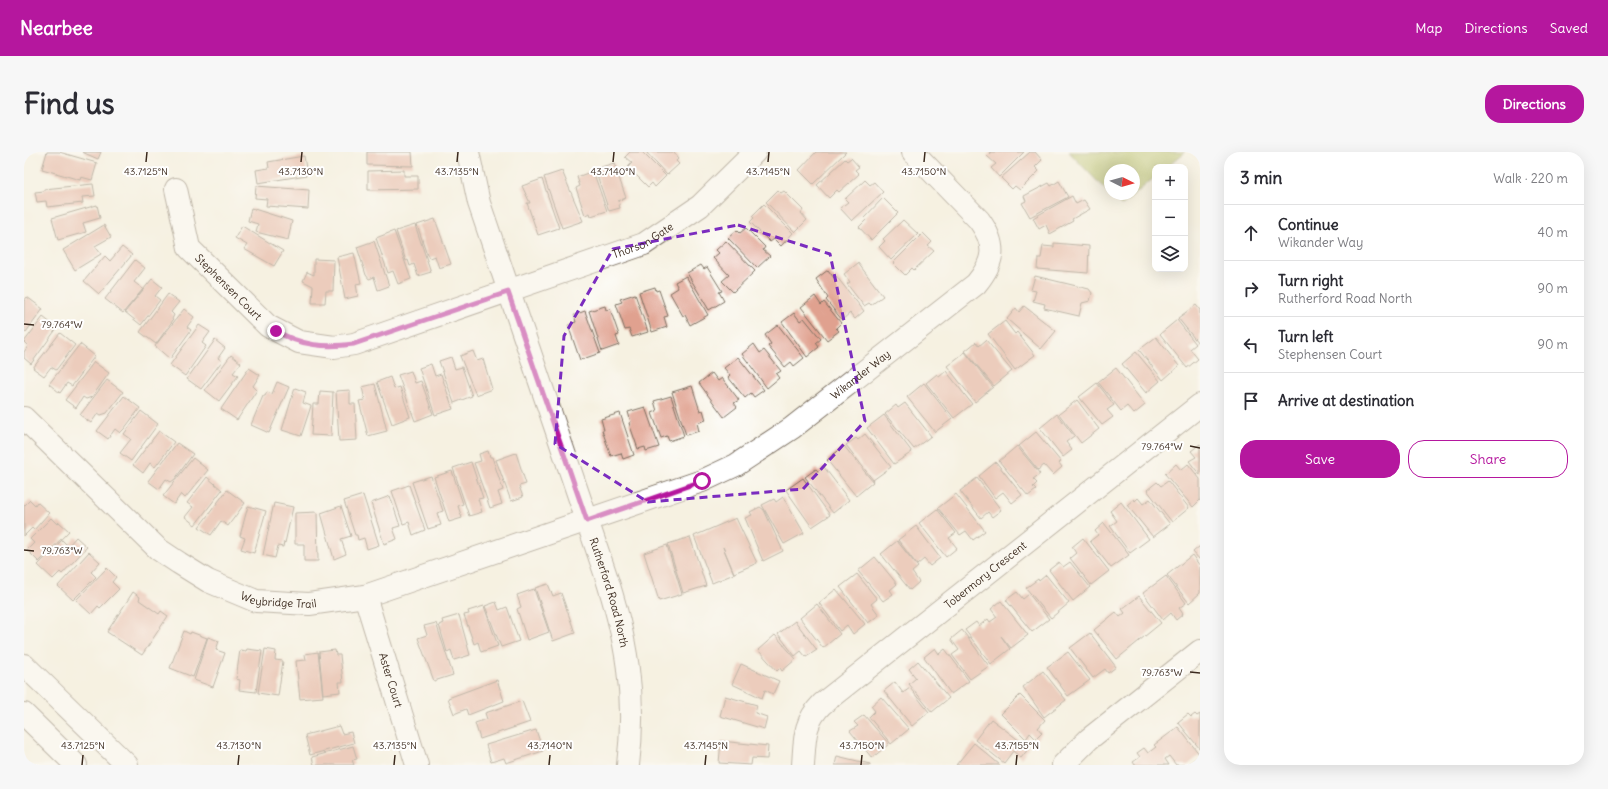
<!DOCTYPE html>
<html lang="en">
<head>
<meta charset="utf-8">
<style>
	:root { --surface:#fff; --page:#f7f7f7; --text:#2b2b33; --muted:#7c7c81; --line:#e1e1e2; --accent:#b5179e }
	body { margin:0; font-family:Delius,sans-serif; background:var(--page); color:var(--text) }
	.controls { position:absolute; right:12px; top:12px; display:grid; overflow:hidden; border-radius:8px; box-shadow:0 4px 16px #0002 }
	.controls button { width:36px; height:36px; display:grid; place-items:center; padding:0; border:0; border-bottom:1px solid var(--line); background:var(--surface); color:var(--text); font:20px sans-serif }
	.compass { position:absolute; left:1080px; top:12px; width:36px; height:36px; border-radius:50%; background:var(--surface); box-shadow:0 4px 16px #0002; rotate:96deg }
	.stop { position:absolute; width:12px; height:12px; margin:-9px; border:3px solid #b5179e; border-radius:50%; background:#fff }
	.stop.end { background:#b5179e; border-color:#fff; box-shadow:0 1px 4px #0008 }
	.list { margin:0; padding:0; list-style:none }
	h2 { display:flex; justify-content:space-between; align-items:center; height:52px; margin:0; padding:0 16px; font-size:17px }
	h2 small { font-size:13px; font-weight:400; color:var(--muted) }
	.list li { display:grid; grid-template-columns:26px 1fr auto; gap:12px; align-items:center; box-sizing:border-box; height:56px; padding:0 16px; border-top:1px solid var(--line) }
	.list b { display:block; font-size:15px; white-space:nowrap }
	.list p { margin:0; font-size:13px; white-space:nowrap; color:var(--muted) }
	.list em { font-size:13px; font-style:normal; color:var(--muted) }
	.actions { display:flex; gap:8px; padding:12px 16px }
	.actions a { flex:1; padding:9px 0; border:1px solid var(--accent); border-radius:16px; text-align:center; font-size:14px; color:var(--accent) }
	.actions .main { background:var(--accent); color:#fff }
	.icon { flex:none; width:22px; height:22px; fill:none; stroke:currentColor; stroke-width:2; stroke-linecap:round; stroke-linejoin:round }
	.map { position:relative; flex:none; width:1176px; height:613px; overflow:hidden; border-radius:16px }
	header { display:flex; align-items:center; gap:24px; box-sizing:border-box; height:56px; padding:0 20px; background:var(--accent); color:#fff }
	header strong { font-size:19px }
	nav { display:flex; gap:22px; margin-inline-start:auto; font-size:14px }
	.intro { display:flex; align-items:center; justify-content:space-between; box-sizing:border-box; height:96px; padding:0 24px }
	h1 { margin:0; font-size:28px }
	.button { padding:10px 18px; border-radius:16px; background:var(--accent); color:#fff; font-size:14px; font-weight:700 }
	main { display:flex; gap:24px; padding:0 24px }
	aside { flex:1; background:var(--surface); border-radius:16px; box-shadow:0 4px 16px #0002 }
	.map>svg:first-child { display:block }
	.green { fill:#b0bc5e; stroke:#76733e; fill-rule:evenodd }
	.building { fill:#e0a18f }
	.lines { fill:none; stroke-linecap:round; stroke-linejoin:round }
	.minor-casing { stroke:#7c7062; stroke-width:24 }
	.major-casing { stroke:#7c7062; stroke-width:24 }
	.minor { stroke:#fff; stroke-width:22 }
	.major { stroke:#fff; stroke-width:22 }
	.route { stroke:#b5179e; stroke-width:5 }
	.marked { fill:none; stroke:#7b2cbf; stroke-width:3; stroke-dasharray:8 5; stroke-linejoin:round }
	.ticks { fill:none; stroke:#3b2a1e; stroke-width:1.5 }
	.labels { text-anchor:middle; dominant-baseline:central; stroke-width:4; stroke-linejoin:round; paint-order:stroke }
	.street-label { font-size:11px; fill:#3b2a1e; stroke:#fff }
	.ticks-label { font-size:10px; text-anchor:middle; fill:#3b2a1e; stroke:#fff; stroke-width:4; stroke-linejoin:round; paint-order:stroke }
</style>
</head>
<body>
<header>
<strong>Nearbee</strong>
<nav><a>Map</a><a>Directions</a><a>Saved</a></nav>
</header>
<div class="intro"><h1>Find us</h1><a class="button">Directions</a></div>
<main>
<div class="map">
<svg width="1176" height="613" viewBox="0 0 1176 613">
	<rect width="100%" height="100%" fill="#fff"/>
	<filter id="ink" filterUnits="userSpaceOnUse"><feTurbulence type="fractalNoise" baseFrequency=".025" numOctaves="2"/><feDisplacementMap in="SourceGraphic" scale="8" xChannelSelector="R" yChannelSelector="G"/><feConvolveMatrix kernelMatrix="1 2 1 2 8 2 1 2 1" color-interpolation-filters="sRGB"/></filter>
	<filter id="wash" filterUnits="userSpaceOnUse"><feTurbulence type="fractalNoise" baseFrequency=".012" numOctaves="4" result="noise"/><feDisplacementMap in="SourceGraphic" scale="16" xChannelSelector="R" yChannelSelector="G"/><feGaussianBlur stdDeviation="0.9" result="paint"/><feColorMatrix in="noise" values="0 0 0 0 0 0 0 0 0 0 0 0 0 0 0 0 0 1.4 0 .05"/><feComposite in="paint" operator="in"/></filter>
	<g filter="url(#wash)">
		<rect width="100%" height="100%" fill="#f6f1e1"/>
		<!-- green -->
		<path class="green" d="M 1045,0 L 1161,0 L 1143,15 L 1131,15 L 1131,25 L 1097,54 ZM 1086,18 L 1110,18 L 1110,42 L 1086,42 Z"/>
		<g id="blocks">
			<!-- building -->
			<path class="building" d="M 23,0 L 35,0 L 73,11 L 68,28 L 57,25 L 56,28 L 18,17 Z
				M 58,0 L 77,0 L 74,7 Z
				M 343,0 L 388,0 L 389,14 L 343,13 Z
				M 606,0 L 618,0 L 642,24 L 631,35 L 628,31 L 624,35 L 604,15 L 608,11 L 601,5 Z
				M 622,0 L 650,0 L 655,6 L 652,9 L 655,12 L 643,23 Z
				M 792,0 L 822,0 L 789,32 L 775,18 Z
				M 967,0 L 1000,0 L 975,25 L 967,16 L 972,12 L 963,4 Z
				M 1006,0 L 1011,0 L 1018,8 L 1011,15 L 1015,19 L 996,38 L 991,34 L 988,37 L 977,26 Z
				M 280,4 L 283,23 L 234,31 L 232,18 L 245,16 L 244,10 Z
				M 827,6 L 835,15 L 831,18 L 835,22 L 815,40 L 813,38 L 805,46 L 793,33 L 821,7 L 823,9 Z
				M 590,11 L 602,46 L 594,49 L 596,56 L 585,59 L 571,17 Z
				M 380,18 L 380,24 L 394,24 L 394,37 L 344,38 L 344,19 Z
				M 538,19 L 559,69 L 538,76 L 520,25 Z
				M 569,19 L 583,59 L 567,64 L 566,61 L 561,63 L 552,36 L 556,34 L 553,25 Z
				M 518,27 L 535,76 L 514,83 L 503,51 L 506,51 L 498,34 Z
				M 841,28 L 846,33 L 850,30 L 859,40 L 828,69 L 816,56 L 824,50 L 821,47 Z
				M 1035,29 L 1044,45 L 1006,65 L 998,51 L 1002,49 L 1000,44 L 1025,31 L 1027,34 Z
				M 69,32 L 71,44 L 58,45 L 59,51 L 23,55 L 22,49 L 13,50 L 11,40 L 20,39 L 20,37 Z
				M 232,34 L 285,38 L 284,57 L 242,54 L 243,47 L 231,46 Z
				M 754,38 L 757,41 L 760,39 L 779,58 L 777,61 L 783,68 L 771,80 L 742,50 Z
				M 1048,44 L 1052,52 L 1060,48 L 1066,57 L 1048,67 L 1049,69 L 1026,82 L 1022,73 L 1015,77 L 1009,66 Z
				M 859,46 L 874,61 L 847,88 L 835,75 L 842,68 L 840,66 Z
				M 740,52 L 769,81 L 757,94 L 750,87 L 746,90 L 726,70 L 730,66 L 728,64 Z
				M 73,53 L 76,66 L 59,71 L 62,80 L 34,88 L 28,66 Z
				M 227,56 L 268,69 L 264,88 L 232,80 L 234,72 L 224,69 Z
				M 411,67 L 427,112 L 415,116 L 411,104 L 405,106 L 403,102 L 393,73 Z
				M 879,68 L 894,82 L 867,108 L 855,95 L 861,89 L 859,87 Z
				M 80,73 L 87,85 L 71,94 L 77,102 L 51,118 L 39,98 Z
				M 391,73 L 407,120 L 394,124 L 390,112 L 386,114 L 384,108 L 382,109 L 372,79 Z
				M 218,74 L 259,99 L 250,114 L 220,97 L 223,93 L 211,86 Z
				M 722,76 L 741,95 L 739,98 L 746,104 L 733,116 L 704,86 L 713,78 L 716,81 Z
				M 370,79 L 387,127 L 374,132 L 369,119 L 364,121 L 352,86 Z
				M 899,81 L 908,90 L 904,94 L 910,99 L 890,118 L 888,116 L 881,123 L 869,111 Z
				M 350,89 L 365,134 L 354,138 L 350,125 L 345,127 L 342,123 L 333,95 Z
				M 702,89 L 731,119 L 709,140 L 698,129 L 705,123 L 689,106 L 695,101 L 692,98 Z
				M 1030,91 L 1065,94 L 1064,121 L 1013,117 L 1014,106 L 1017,106 L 1019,94 L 1030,95 Z
				M 98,95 L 108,103 L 75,142 L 60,129 L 81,104 L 86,109 Z
				M 330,101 L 337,131 L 332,132 L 334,144 L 321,147 L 313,105 Z
				M 290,107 L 310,108 L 309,139 L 302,139 L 301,151 L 288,151 L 289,134 L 279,129 L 283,120 L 290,123 Z
				M 111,108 L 121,116 L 110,130 L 119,137 L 99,161 L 81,147 Z
				M 834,111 L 859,144 L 847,153 L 845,151 L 840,154 L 823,132 L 826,130 L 820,122 Z
				M 677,113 L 680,117 L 683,115 L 698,139 L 695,140 L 700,149 L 685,158 L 663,121 Z
				M 804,118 L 810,126 L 812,124 L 840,159 L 831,167 L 826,161 L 818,168 L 802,148 L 804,146 L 792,127 Z
				M 662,124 L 684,163 L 666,173 L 661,163 L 659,164 L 646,141 L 654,136 L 651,130 Z
				M 1011,124 L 1065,137 L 1068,141 L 1066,149 L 1058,151 L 1055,164 L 1020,156 L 1021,152 L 1009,149 L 1012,139 L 1007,138 Z
				M 128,127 L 138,135 L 131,144 L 136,148 L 117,173 L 101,160 Z
				M 631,135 L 632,139 L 635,138 L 644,164 L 640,165 L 643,175 L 628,180 L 615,140 Z
				M 144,142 L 155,150 L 147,160 L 150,163 L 148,167 L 149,168 L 132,192 L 116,180 Z
				M 611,142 L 624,180 L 608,185 L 605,177 L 601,178 L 592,152 L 598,150 L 596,147 Z
				M 791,144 L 797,153 L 800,150 L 817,171 L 812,176 L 815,179 L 803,188 L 777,155 Z
				M 3,145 L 19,157 L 2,180 L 0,179 L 0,149 Z
				M 1172,153 L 1176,158 L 1176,189 L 1174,191 L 1154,166 Z
				M 581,154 L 582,158 L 586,157 L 595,183 L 592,184 L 595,193 L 578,199 L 565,159 Z
				M 1000,154 L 1032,179 L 1017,197 L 983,167 L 992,156 L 995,160 Z
				M 160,157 L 170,165 L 163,175 L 167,178 L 146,207 L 131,194 Z
				M 561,159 L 576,201 L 556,208 L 544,173 L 552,170 L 550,163 Z
				M 770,161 L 776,169 L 780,166 L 797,187 L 792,191 L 795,195 L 783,205 L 758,170 Z
				M 19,165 L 33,176 L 7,212 L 0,206 L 0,200 L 4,194 L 0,190 Z
				M 1153,168 L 1172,192 L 1166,197 L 1174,207 L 1163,216 L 1136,182 Z
				M 981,169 L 991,182 L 993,180 L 1011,203 L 991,218 L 964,182 Z
				M 175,173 L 186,180 L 178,191 L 182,194 L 161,224 L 146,213 Z
				M 754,173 L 780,206 L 770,214 L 767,210 L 761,215 L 744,194 L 747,192 L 741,183 Z
				M 36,181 L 51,193 L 32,218 L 27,215 L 20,224 L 9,216 Z
				M 1132,185 L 1155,214 L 1139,228 L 1115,198 Z
				M 191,188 L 201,196 L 194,206 L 198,209 L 177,237 L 163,227 Z
				M 962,188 L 988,219 L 970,234 L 941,199 L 952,190 L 955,194 Z
				M 56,192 L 71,204 L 48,234 L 43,231 L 36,241 L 25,232 Z
				M 730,192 L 736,201 L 740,198 L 757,219 L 752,222 L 755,226 L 743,236 L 718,202 Z
				M 449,199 L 453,209 L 459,207 L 468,237 L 452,243 L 436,204 Z
				M 941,200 L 969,235 L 951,250 L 923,214 Z
				M 1112,200 L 1136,229 L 1122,241 L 1098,212 Z
				M 207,203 L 217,211 L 209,221 L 214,224 L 195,249 L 181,238 Z
				M 427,205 L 431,217 L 438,215 L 448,244 L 430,251 L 415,209 Z
				M 714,205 L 740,238 L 730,245 L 727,241 L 721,246 L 704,225 L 706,223 L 700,216 Z
				M 70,210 L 85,221 L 68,245 L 62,247 L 59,245 L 52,256 L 41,248 Z
				M 407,212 L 411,224 L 417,222 L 429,257 L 411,263 L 395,216 Z
				M 225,216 L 236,223 L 229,234 L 233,238 L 213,268 L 197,257 Z
				M 1092,216 L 1121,253 L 1110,262 L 1103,254 L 1097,259 L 1074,230 Z
				M 387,219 L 391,231 L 397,229 L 409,262 L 391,269 L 374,223 Z
				M 922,219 L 948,252 L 930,266 L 902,231 L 913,222 L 915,225 Z
				M 688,221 L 694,229 L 698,226 L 715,248 L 710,251 L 713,255 L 700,265 L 675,231 Z
				M 366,225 L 370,237 L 376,235 L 386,265 L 368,272 L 353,230 Z
				M 83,228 L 99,240 L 83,261 L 77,263 L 74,261 L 67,271 L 56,263 Z
				M 253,230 L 265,235 L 245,281 L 227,273 L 239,244 L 241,244 L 243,240 L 248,242 Z
				M 900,231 L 928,267 L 911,280 L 883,245 Z
				M 1073,231 L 1090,253 L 1083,258 L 1089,265 L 1078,273 L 1055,245 Z
				M 351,232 L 363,279 L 344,284 L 335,249 L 341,248 L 338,235 Z
				M 668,234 L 676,259 L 679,258 L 682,268 L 673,271 L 675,279 L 662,283 L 648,240 Z
				M 271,236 L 282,240 L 279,251 L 287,254 L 277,284 L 258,278 Z
				M 326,238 L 326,252 L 331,252 L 333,288 L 315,289 L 312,239 Z
				M 296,239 L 309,240 L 307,284 L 287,283 L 289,252 L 295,252 Z
				M 100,244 L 116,256 L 100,277 L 96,281 L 91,277 L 84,287 L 73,279 Z
				M 647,244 L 660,284 L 645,289 L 643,284 L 637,286 L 628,261 L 633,259 L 630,249 Z
				M 1053,248 L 1075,277 L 1057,291 L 1035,262 Z
				M 881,251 L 907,284 L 890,297 L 861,262 L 872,253 L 874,256 Z
				M 621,255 L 635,295 L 622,299 L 621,295 L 614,297 L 605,271 L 607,270 L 604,260 Z
				M 117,259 L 134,272 L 107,309 L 96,301 L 107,287 L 100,282 Z
				M 596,261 L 610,303 L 599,307 L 597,301 L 587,304 L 578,278 L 580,278 L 577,267 Z
				M 1033,262 L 1050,284 L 1042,290 L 1048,298 L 1039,305 L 1016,276 Z
				M 860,263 L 888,300 L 870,312 L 843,276 Z
				M 135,279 L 150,290 L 131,315 L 126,311 L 119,321 L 109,313 Z
				M 1012,280 L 1037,310 L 1035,311 L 1038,315 L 1029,323 L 1020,313 L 1014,318 L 995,294 Z
				M 841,282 L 867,315 L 849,328 L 822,293 L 832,286 L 834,288 Z
				M 153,291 L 169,302 L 151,327 L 147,330 L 142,327 L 135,337 L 124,329 Z
				M 1176,292 L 1176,323 L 1165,309 L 1172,305 L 1167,299 Z
				M 820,294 L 849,330 L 832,344 L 803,308 Z
				M 993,294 L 1016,322 L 1009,327 L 1013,331 L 1009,335 L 1012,338 L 1004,344 L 975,309 Z
				M 464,299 L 466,305 L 468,305 L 479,338 L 474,340 L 478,352 L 466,356 L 450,311 L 457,309 L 455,302 Z
				M 492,301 L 502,332 L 495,334 L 499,345 L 487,349 L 472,308 Z
				M 169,306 L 184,318 L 161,346 L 157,342 L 150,352 L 139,344 Z
				M 447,310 L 459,346 L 454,347 L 458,360 L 445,364 L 429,316 Z
				M 972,310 L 998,343 L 988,351 L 979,340 L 971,346 L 955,324 Z
				M 1152,312 L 1157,318 L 1164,312 L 1176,327 L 1176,348 L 1169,355 L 1141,322 Z
				M 800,315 L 825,348 L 809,361 L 781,325 L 792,317 L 795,320 Z
				M 428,319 L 439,352 L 434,354 L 438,366 L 425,370 L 410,325 Z
				M 407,324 L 419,359 L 413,361 L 417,373 L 404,377 L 388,330 Z
				M 183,325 L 198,338 L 171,373 L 161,365 L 169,355 L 163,351 Z
				M 779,326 L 806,363 L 788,375 L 762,338 Z
				M 953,326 L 977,358 L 968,365 L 964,360 L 957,366 L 936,339 Z
				M 1144,329 L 1165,356 L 1148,370 L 1123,338 L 1133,330 L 1137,334 Z
				M 385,333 L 401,378 L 389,383 L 385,370 L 379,372 L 368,339 Z
				M 203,338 L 221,351 L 204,374 L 197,369 L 187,383 L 175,375 Z
				M 932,342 L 961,379 L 949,388 L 942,379 L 936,383 L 914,356 Z
				M 339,343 L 355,393 L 343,397 L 340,386 L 334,388 L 333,383 L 331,383 L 320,349 Z
				M 366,344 L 376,374 L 369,376 L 373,387 L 360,392 L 347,351 Z
				M 759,345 L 780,381 L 760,392 L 738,353 L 750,347 L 752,350 Z
				M 1114,346 L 1119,352 L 1126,347 L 1146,372 L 1129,385 L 1103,353 L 1110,347 L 1111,349 Z
				M 6,348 L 11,353 L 13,350 L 25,361 L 10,378 L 8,376 L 0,384 L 0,354 Z
				M 1097,350 L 1125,387 L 1106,401 L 1086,374 L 1093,369 L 1086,359 Z
				M 250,351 L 269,355 L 261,391 L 260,390 L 259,395 L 254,394 L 251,406 L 239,403 Z
				M 224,354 L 242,359 L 230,401 L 217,397 L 221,386 L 216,384 Z
				M 317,354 L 327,384 L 317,387 L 322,402 L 310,407 L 297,361 Z
				M 736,355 L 740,358 L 759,399 L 739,409 L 721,366 L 728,363 L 726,360 Z
				M 913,357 L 932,381 L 925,386 L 933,396 L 922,405 L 895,371 Z
				M 293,360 L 294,409 L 280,409 L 280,392 L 271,392 L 271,361 Z
				M 27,366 L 33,372 L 35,370 L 45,379 L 15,410 L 3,398 L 10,391 L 6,387 Z
				M 712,366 L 733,411 L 710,421 L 699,395 L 710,422 L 688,431 L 670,384 Z
				M 1080,371 L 1105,403 L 1087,416 L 1066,389 L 1074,383 L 1071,379 Z
				M 892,374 L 916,406 L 906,414 L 900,407 L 893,413 L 874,388 Z
				M 52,385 L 63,395 L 38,422 L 36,420 L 29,427 L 14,413 L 38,388 L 44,394 Z
				M 666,385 L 682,434 L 659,441 L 644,392 Z
				M 1059,386 L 1085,419 L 1067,433 L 1046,406 L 1052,401 L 1048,395 Z
				M 873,389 L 894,415 L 888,420 L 895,430 L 886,438 L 857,402 Z
				M 643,393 L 658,442 L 635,449 L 620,401 Z
				M 1176,394 L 1176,408 L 1169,400 Z
				M 65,400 L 76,410 L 67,420 L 72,425 L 49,448 L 34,434 Z
				M 1168,403 L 1176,414 L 1176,441 L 1165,451 L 1143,423 Z
				M 851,405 L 873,432 L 866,438 L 869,442 L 859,449 L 834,419 Z
				M 1035,410 L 1039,415 L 1046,410 L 1066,435 L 1049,449 L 1025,418 Z
				M 83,416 L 92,425 L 88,430 L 95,437 L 76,456 L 74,454 L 67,462 L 52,448 Z
				M 833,422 L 853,447 L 847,452 L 855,463 L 844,471 L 816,435 Z
				M 1022,423 L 1045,451 L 1027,466 L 1002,436 L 1014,427 L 1015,429 Z
				M 1142,424 L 1162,451 L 1155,456 L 1159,462 L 1152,468 L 1147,461 L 1139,468 L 1119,441 Z
				M 524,432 L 529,444 L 537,441 L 551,481 L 529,489 L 511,436 Z
				M 510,437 L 525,480 L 503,488 L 493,457 L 497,455 L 493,443 Z
				M 812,437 L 841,472 L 829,482 L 823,473 L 816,479 L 795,451 Z
				M 109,440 L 116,445 L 115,448 L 135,462 L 137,459 L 144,464 L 118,503 L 83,480 Z
				M 993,440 L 999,447 L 1005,442 L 1025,467 L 1008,480 L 982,448 Z
				M 1115,444 L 1137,471 L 1093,507 L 1070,478 L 1092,460 L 1096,465 L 1101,461 L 1098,457 Z
				M 977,449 L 1004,483 L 987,496 L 977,484 L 986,497 L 967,512 L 941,478 L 952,470 L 955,474 L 964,467 L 966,470 L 973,465 L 967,457 Z
				M 472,450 L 475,458 L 483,455 L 495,489 L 477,495 L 461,454 Z
				M 793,452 L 816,482 L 799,496 L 776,466 Z
				M 460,454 L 474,494 L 457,500 L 454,490 L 450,492 L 440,463 L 445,462 L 444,459 Z
				M 435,463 L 446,503 L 430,508 L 427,498 L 423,500 L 415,473 L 419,471 L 418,468 Z
				M 771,469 L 793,498 L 782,505 L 777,499 L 771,504 L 754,482 Z
				M 412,471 L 429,523 L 410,529 L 394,486 L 403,483 L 400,474 Z
				M 938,478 L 965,514 L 946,527 L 928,503 L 935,498 L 927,487 Z
				M 160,479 L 166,482 L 167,480 L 183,486 L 169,525 L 146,516 Z
				M 1066,481 L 1092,515 L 1084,521 L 1081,517 L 1069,526 L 1046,496 Z
				M 751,483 L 772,507 L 758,519 L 756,516 L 753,519 L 734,498 Z
				M 184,485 L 195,489 L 192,498 L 201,501 L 189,535 L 170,528 Z
				M 911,496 L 915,502 L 921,497 L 945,529 L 927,542 L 900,505 Z
				M 223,497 L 238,499 L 232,540 L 215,538 L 216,528 L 212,527 L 216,498 L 222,499 Z
				M 241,497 L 252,499 L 251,508 L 259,509 L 254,544 L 234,541 Z
				M 311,498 L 312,503 L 316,503 L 319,530 L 315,530 L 316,540 L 299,542 L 295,500 Z
				M 294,500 L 299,545 L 276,547 L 272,509 L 282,508 L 281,502 Z
				M 1044,500 L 1066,528 L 1044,544 L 1023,515 Z
				M 894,509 L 925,546 L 908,560 L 885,532 L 892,526 L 885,517 Z
				M 717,512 L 755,529 L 749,542 L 741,538 L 738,546 L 708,532 Z
				M 1019,519 L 1042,548 L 1020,565 L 999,535 Z
				M 473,528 L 480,549 L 444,563 L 442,557 L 430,562 L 424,546 Z
				M 871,530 L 879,541 L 886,536 L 905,560 L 888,574 L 860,539 Z
				M 996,543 L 1021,568 L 1014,576 L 1018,581 L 1012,587 L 1006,581 L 1002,587 L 977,562 Z
				M 701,544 L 733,553 L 731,561 L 743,565 L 740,577 L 696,564 Z
				M 857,545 L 885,577 L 867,592 L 845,565 L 851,559 L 847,554 Z
				M 498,549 L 506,570 L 456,587 L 451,571 L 463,567 L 461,561 Z
				M 1164,562 L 1167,565 L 1171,562 L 1173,564 L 1176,562 L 1176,597 L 1154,570 Z
				M 840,563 L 865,592 L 848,606 L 826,579 L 834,574 L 830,570 Z
				M 967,567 L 1005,596 L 997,606 L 989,599 L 980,611 L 951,588 Z
				M 315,574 L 318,582 L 327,580 L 330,591 L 286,603 L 281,583 Z
				M 1154,575 L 1176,603 L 1164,613 L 1152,613 L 1145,604 L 1141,607 L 1145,613 L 1111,613 L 1109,610 L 1116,605 L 1113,601 L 1120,596 L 1124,601 L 1132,595 L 1130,593 Z
				M 512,578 L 519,599 L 482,611 L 480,606 L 467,610 L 462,593 Z
				M 697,589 L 744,594 L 743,607 L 728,606 L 727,613 L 695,611 Z
				M 950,591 L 976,613 L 932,613 Z
				M 329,594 L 333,607 L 328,608 L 330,613 L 290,613 L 288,605 Z
				M 813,604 L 846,612 L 846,613 L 811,613 Z"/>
		</g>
	</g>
	<g filter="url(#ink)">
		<use href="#blocks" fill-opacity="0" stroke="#7c7062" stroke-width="1"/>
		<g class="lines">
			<!-- minor casing -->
			<g class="minor-casing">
				<g id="minor">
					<path id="s1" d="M 444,0 L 455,51 L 580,418 C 602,484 613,543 604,613"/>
					<path id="s2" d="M 152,37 L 165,96 L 244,174 L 275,190 L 310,195 L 330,192 L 620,92 L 676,54 L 731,0"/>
					<path id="s3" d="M 0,266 L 134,397 L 155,411 L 184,429 L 232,449 L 285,452 L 341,444 L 678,329 L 712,313 L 768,276 L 952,132 C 971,109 973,93 955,68 L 889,0"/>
					<path id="s4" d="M 341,444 L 393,613"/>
					<path id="s5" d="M 779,613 C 781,588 779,571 798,552 L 1176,253"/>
					<path d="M 1039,613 L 1065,587 L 1176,499"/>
				</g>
			</g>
			<!-- major casing -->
			<g class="major-casing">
				<path id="major" d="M 0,513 L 103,613
					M 0,562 L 52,613"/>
			</g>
			<!-- minor -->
			<use href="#minor" class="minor"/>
			<!-- major -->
			<use href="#major" class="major"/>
		</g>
	</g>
	<g class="lines" filter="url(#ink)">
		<!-- route -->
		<path class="route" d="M 252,179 C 277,194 302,196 330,192 L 484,140 L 563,369 L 678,329"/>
	</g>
	<!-- marked area -->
	<path d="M0 0H1176V613H0ZM 714,73 L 806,102 L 841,269 L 779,337 L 624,350 L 531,292 L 540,184 L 589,97 Z" fill="#f6f1e1" fill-opacity=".55" fill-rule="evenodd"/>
	<path class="marked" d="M 714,73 L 806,102 L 841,269 L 779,337 L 624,350 L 531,292 L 540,184 L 589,97 Z"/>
	<!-- ticks -->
	<path class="ticks" d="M 122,10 L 123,0M 277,10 L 278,0M 433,10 L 434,0M 589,10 L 590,0M 744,10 L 745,0M 900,10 L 901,0M 0,172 L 10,173M 1166,294 L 1176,296M 0,398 L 10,399M 1166,520 L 1176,521M 58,613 L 59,603M 214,613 L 215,603M 370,613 L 371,603M 525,613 L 526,603M 681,613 L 682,603M 837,613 L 838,603M 992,613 L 993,603"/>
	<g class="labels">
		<!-- street labels -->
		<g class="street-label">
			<text stroke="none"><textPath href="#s2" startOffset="569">Thorson Gate</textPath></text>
			<text stroke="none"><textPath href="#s2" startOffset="116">Stephensen Court</textPath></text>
			<text stroke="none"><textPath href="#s3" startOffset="956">Wikander Way</textPath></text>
			<text stroke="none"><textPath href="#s5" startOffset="274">Tobermory Crescent</textPath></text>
			<text stroke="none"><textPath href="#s1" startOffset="463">Rutherford Road North</textPath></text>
			<text stroke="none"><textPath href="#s3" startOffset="321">Weybridge Trail</textPath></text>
			<text stroke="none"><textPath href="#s4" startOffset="88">Aster Court</textPath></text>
		</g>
	</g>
	<g class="ticks-label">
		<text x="122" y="23">43.7125°N</text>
		<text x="277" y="23">43.7130°N</text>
		<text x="433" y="23">43.7135°N</text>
		<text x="589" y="23">43.7140°N</text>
		<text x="744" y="23">43.7145°N</text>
		<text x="900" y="23">43.7150°N</text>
		<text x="38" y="176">79.764°W</text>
		<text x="1138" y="298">79.764°W</text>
		<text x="38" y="402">79.763°W</text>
		<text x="1138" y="524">79.763°W</text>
		<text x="59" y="597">43.7125°N</text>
		<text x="215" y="597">43.7130°N</text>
		<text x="371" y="597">43.7135°N</text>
		<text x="526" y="597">43.7140°N</text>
		<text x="682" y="597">43.7145°N</text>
		<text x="838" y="597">43.7150°N</text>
		<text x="993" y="597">43.7155°N</text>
	</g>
</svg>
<div class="controls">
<button>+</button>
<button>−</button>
<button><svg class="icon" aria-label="layers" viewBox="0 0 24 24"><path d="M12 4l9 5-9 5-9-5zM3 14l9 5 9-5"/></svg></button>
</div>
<svg class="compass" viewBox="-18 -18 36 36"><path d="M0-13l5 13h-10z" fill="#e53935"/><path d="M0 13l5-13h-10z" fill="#7c7c81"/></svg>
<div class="stop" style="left:678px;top:329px"></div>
<div class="stop end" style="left:252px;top:179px"></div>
</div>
<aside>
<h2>3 min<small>Walk · 220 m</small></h2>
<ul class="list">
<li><svg class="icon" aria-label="ahead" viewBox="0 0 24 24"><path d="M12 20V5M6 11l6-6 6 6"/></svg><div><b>Continue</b><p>Wikander Way</p></div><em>40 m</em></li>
<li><svg class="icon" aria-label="right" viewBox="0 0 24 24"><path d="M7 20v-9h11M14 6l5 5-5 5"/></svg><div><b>Turn right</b><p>Rutherford Road North</p></div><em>90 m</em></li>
<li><svg class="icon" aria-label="left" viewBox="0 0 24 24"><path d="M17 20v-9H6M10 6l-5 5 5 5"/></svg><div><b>Turn left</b><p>Stephensen Court</p></div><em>90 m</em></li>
<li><svg class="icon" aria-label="arrive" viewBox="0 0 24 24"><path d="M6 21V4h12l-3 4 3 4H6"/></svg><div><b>Arrive at destination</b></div></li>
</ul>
<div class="actions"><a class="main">Save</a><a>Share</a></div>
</aside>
</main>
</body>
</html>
